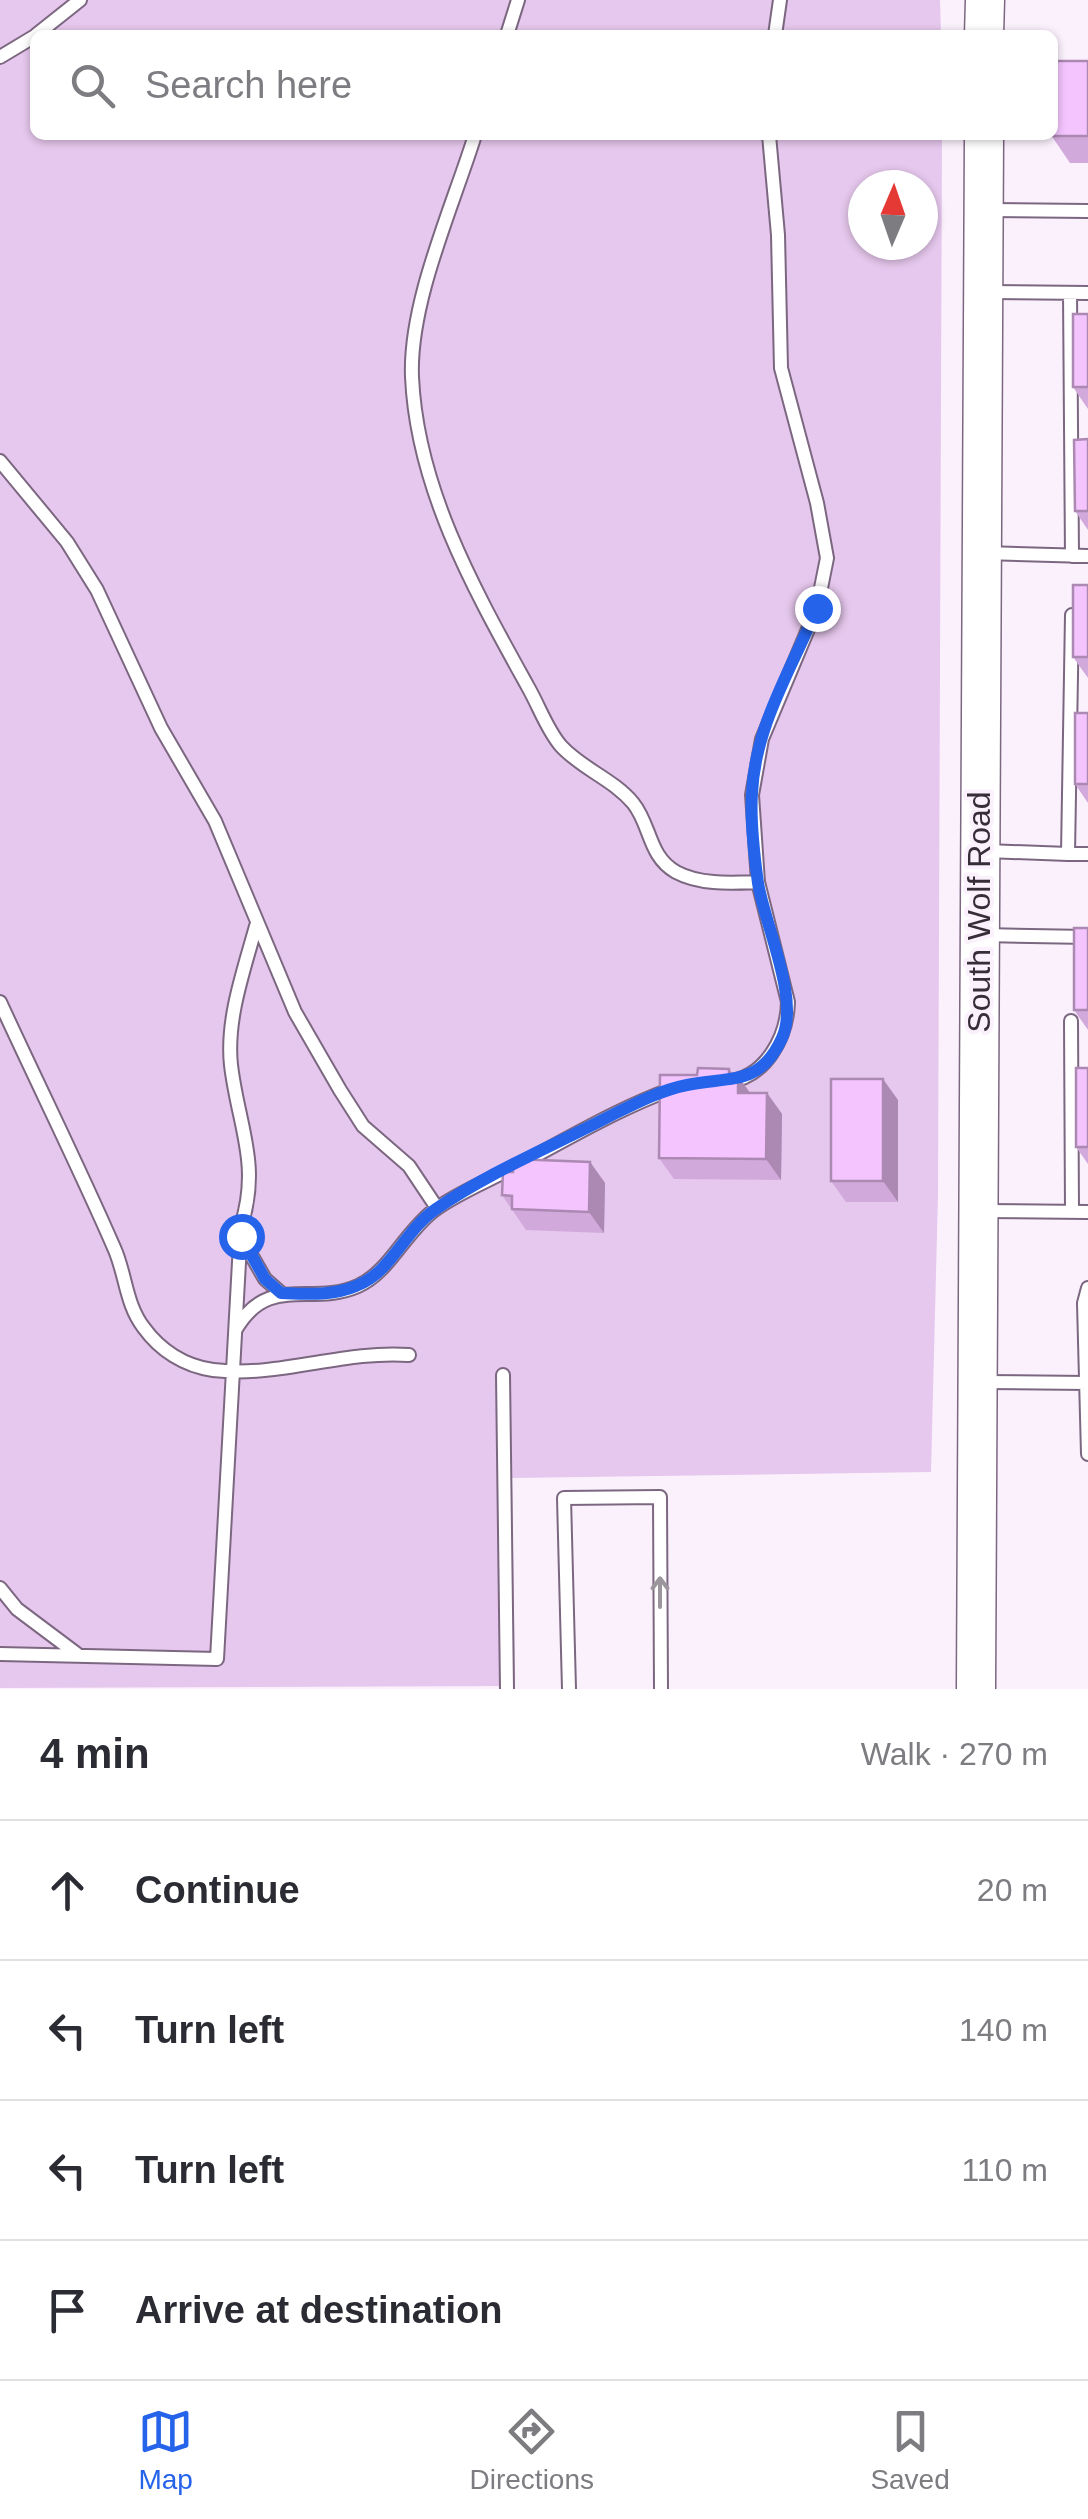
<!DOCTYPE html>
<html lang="en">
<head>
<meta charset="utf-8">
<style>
	:root { --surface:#fff; --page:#f7f7f7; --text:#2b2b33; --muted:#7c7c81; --line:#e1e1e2; --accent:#2563eb }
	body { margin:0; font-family:Arial,sans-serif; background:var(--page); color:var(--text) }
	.compass { position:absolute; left:848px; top:170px; width:90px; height:90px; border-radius:50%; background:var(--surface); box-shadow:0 2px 8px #0004; rotate:2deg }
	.stop { position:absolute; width:30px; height:30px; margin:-22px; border:8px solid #2563eb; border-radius:50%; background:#fff }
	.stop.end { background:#2563eb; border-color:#fff; box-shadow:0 2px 10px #0008 }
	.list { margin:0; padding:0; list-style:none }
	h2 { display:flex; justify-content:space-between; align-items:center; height:130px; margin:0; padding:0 40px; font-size:42px }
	h2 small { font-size:32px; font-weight:400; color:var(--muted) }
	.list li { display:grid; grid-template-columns:65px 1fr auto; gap:30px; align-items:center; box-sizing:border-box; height:140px; padding:0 40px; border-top:2px solid var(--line) }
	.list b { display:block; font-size:38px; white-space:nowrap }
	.list em { font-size:32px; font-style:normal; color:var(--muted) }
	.icon { flex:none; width:55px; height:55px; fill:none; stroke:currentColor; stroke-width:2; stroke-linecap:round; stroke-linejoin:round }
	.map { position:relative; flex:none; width:1088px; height:1689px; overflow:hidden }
	.search { position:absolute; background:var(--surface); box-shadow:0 2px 8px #0004; left:30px; right:30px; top:30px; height:110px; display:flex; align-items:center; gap:25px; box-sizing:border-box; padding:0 35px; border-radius:15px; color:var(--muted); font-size:38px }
	.sheet { height:690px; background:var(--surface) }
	nav { display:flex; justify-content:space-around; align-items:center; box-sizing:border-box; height:140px; border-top:2px solid var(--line); background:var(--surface); font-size:28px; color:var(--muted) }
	nav a { display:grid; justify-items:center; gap:5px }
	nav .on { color:var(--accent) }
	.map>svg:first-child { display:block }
	.green { fill:#e6c7ed; fill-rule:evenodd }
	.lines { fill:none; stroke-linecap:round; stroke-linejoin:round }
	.service-casing { stroke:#7c6781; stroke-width:16 }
	.secondary-casing { stroke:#7c6781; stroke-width:41 }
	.service { stroke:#fff; stroke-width:12 }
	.secondary { stroke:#fff; stroke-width:38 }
	.wall { fill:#d2a9db }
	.shaded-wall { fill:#ab89b2 }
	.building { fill:#f4c4ff; stroke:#ab89b2; stroke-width:2.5 }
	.oneway { stroke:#9a969c }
	.route { stroke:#2563eb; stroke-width:12 }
	.labels { text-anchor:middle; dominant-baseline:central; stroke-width:8; stroke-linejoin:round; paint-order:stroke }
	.street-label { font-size:32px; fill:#362d39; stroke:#fbf1fd }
</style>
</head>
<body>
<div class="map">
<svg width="1088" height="1689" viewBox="0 0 1088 1689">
	<rect width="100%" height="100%" fill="#fbf1fd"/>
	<!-- green -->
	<path class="green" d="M 0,0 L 940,0 L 941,35 L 35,35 L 35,135 L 942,135 L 938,1194 L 931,1472 L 512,1478 L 515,1686 L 0,1688 ZM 863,185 L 923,185 L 923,245 L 863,245 Z"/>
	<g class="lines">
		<!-- service casing -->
		<g class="service-casing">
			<path id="service" d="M 36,35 L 80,0
				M 507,35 L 518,0
				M 775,35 L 780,0
				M 0,57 L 35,36
				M 475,135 C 453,206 409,302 412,377 C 417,489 475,591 528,687 C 539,706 547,730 561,746 C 582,769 613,779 633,803 C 651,825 648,856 676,872 C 700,885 731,883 758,882
				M 986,210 L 1088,211
				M 985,292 L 1088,293
				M 1070,293 L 1072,556
				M 0,461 L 67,542 L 97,590 L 161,728 L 215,821 L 295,1012 L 340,1090 L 363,1126 L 409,1166 L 437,1208
				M 984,553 L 1088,556
				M 1072,615 L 1068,854 L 1088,854
				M 986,851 L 1068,854
				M 982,935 L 1088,937
				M 0,1002 C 38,1085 79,1167 115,1250 C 126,1276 126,1305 144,1328 C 160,1350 184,1366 213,1370 C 279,1378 343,1350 409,1355
				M 1071,1021 L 1072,1211
				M 726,1082 C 766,1078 787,1037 788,1002 L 758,882 L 752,795 L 762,739 L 817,608 L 827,558 L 817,503 L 781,368 L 778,235 L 769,135
				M 980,1211 L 1088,1212
				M 242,1239 L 265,1279 L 281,1293
				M 1088,1288 L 1084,1303 L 1088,1454
				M 236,1329 C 269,1273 311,1307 358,1286 C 389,1272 403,1235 433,1211 C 457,1193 488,1181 514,1167 C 566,1140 617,1109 672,1089
				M 503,1375 L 507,1689
				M 980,1382 L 1088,1383
				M 0,1588 L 17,1609 L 77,1654
				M 0,1654 L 217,1659 L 241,1226 C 261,1164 238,1125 231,1065 C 226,1019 244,970 256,926
				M 569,1689 L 564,1498 L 660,1497 L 661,1689"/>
		</g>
		<!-- secondary casing -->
		<g class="secondary-casing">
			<path id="secondary" d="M 984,35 L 985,0
				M 976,1689 L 984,135"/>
		</g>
		<!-- service -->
		<use href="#service" class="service"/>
		<!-- secondary -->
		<use href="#secondary" class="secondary"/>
	</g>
	<!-- wall -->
	<path class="wall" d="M 1088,61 L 1088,163 L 1070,163 L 1051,135 Z
		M 1088,314 L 1088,409 L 1073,387 Z
		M 1088,439 L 1088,530 L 1075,511 Z
		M 1088,585 L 1088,678 L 1073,657 Z
		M 1088,713 L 1088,803 L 1075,784 Z
		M 1088,928 L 1088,1030 L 1074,1010 Z
		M 734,1076 L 738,1076 L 750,1093 L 767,1093 L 782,1114 L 781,1180 L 674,1179 L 659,1158 Z
		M 898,1100 L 898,1202 L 846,1202 L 831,1181 Z
		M 1076,1147 L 1088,1147 L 1088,1164 Z
		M 590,1162 L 605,1183 L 604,1233 L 526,1230 L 502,1195 L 513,1172 Z"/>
	<!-- shaded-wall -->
	<path class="shaded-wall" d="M 729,1069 L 738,1082 L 738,1076 L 753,1097 L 738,1093 L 729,1076 Z
		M 883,1079 L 898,1100 L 898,1202 L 883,1181 Z
		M 767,1093 L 782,1114 L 781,1180 L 766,1159 Z
		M 590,1162 L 605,1183 L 604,1233 L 589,1212 Z"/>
	<!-- building -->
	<path class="building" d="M 1053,61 L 1088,61 L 1088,136 L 1051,136 L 1053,135 Z
		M 1073,314 L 1088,314 L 1088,387 L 1073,387 Z
		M 1088,439 L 1088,511 L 1075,511 L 1074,440 Z
		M 1073,585 L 1088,585 L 1088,657 L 1073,657 Z
		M 1075,713 L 1088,713 L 1088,784 L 1075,784 Z
		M 1074,928 L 1088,928 L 1088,1010 L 1074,1010 Z
		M 698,1068 L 729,1069 L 729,1076 L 738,1076 L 738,1093 L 767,1093 L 766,1159 L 659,1158 L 660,1075 L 697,1075 Z
		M 1076,1068 L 1088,1068 L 1088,1147 L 1076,1147 Z
		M 831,1079 L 883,1079 L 883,1181 L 831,1181 Z
		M 513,1159 L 590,1162 L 589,1212 L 512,1209 L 512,1196 L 502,1195 L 503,1172 L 513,1172 Z"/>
	<!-- one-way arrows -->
	<defs><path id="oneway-shaft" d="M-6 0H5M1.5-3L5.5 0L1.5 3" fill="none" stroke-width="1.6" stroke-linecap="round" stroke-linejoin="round" transform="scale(2.5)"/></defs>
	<use class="oneway" href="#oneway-shaft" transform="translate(660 1592) rotate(-90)"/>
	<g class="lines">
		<!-- route -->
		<path class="route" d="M 241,1236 L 265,1279 L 281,1293 C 306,1294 333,1296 356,1286 C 391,1273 404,1231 436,1209 C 489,1172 553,1146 610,1116 C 634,1104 661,1090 687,1085 C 729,1076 760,1087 782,1038 C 800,999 765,926 758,883 C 754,854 750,822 752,793 C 755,726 792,668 817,608"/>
	</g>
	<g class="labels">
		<!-- street labels -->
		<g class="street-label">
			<text transform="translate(979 912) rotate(-90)">South Wolf Road</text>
		</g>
	</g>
</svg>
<svg class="compass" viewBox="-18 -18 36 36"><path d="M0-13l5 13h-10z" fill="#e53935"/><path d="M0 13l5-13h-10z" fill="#7c7c81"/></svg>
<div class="stop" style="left:241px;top:1236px"></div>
<div class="stop end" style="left:817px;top:608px"></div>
<div class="search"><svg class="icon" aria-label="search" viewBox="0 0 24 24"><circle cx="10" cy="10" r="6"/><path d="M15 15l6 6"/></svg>Search here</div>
</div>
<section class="sheet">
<h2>4 min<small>Walk · 270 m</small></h2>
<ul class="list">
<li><svg class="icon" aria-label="ahead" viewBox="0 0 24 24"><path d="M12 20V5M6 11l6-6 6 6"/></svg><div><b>Continue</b></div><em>20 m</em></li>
<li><svg class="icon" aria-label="left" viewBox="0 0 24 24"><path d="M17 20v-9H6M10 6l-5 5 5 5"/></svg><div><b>Turn left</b></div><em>140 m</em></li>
<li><svg class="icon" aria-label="left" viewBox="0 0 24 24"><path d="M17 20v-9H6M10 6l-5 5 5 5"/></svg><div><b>Turn left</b></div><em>110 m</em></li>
<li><svg class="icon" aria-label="arrive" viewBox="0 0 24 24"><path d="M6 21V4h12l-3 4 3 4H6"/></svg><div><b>Arrive at destination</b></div></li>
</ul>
</section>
<nav>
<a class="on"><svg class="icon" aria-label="map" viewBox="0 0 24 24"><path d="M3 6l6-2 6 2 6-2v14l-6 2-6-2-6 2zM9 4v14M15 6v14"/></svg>Map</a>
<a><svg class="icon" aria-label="directions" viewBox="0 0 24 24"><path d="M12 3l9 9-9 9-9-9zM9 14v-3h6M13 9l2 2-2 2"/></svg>Directions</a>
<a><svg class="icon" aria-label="saved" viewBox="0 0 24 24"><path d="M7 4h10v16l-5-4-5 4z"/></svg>Saved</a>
</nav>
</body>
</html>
